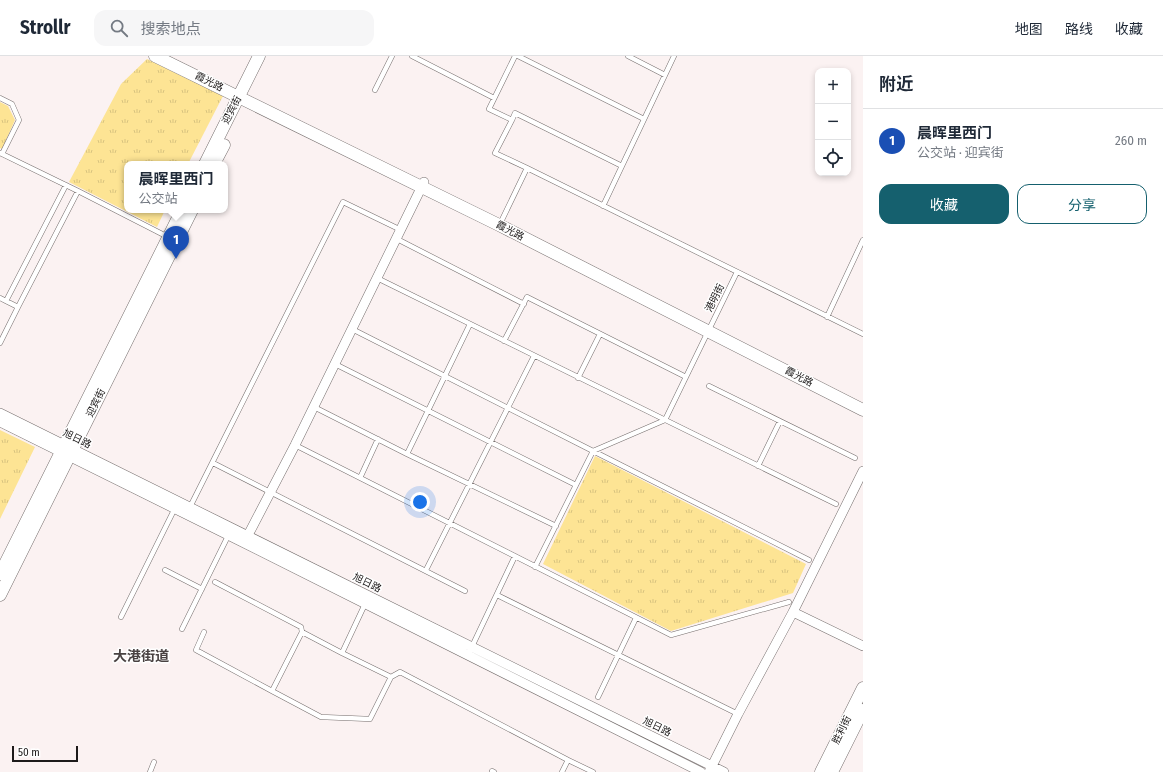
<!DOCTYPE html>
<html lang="zh">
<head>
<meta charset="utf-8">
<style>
	:root { --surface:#fff; --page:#f6f6f7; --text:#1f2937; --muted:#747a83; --line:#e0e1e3; --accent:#15606e }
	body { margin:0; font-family:"Fira Sans Condensed","Noto Sans SC",sans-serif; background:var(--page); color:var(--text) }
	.controls { position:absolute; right:12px; top:12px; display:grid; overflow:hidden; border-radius:8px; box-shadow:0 2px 6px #0003 }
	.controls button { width:36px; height:36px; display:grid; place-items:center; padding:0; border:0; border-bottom:1px solid var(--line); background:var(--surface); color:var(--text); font:20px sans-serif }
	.scale { position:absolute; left:12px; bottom:10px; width:66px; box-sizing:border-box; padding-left:4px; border:2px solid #1d1a1a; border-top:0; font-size:11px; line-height:14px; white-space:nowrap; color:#1d1a1a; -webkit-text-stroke:3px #fff; paint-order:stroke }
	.you { position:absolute; left:420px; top:446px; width:14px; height:14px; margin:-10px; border:3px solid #fff; border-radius:50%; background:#1a73e8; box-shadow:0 0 0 6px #1a73e833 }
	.badge { display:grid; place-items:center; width:26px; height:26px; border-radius:50%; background:var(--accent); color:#fff; font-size:13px; font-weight:700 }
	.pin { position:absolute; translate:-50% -33px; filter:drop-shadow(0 1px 2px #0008) }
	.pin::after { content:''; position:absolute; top:21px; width:14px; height:12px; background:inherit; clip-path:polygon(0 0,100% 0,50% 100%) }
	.popup { position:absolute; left:124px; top:105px; width:104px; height:52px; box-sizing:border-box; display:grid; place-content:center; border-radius:8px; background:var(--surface); filter:drop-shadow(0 1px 3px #0005); font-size:13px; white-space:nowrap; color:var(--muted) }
	.popup b { font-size:15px; color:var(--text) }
	.popup::after { content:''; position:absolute; left:50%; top:100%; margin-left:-8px; border:8px solid transparent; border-top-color:var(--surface) }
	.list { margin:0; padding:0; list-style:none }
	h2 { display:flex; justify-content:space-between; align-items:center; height:52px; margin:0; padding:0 16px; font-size:17px }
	h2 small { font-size:13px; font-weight:400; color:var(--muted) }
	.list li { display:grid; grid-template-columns:26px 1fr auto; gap:12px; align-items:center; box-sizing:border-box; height:64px; padding:0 16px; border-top:1px solid var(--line) }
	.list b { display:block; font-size:15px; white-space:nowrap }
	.list p { margin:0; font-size:13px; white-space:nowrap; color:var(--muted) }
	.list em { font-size:13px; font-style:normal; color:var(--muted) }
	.actions { display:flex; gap:8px; padding:12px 16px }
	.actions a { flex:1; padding:9px 0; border:1px solid var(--accent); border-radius:12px; text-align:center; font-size:14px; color:var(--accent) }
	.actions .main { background:var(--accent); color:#fff }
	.icon { flex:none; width:22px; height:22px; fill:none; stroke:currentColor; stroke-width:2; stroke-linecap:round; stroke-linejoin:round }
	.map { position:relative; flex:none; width:863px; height:716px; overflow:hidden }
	header { display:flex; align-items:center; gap:24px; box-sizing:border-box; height:56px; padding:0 20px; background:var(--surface); border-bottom:1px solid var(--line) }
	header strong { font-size:19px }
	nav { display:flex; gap:22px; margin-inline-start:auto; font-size:14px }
	.search { width:280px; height:36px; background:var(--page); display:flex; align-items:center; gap:10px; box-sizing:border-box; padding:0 14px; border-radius:12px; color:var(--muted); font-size:15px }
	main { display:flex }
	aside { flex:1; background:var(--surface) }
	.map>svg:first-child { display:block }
	.grass { fill:url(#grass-tufts) }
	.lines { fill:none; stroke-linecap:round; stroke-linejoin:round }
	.lane-casing { stroke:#756e6d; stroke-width:5.5 }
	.street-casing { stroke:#756e6d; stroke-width:10 }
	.secondary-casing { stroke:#756e6d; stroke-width:13 }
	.lane { stroke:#fff; stroke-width:4.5 }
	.street { stroke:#fff; stroke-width:9 }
	.secondary { stroke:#fff; stroke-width:12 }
	.labels { text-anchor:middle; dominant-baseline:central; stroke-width:3; stroke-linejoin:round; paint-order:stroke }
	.street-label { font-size:10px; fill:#1d1a1a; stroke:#fff }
	.district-label { font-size:14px; font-weight:bold; fill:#494242; stroke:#fff }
</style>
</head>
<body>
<header>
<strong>Strollr</strong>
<div class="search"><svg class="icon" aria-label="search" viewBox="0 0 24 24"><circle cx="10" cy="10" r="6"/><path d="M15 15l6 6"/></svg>搜索地点</div>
<nav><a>地图</a><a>路线</a><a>收藏</a></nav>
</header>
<main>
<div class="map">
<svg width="863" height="716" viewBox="0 0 863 716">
	<defs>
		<pattern id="grass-tufts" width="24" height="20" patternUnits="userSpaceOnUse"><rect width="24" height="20" fill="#fde494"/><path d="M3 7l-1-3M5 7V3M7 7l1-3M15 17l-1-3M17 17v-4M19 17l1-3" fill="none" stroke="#d8c37f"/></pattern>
	</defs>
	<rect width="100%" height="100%" fill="#fbf2f2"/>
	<!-- grass -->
	<path class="grass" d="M 147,3 L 223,40 L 188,108 L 127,108 L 127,154 L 165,154 L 157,171 L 69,126 L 121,28 Z
		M 0,46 L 8,50 L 15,64 L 2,93 L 0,92 Z
		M 0,374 L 35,391 L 0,463 Z
		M 595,400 L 806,508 L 793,537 L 671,575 L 543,508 Z"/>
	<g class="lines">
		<!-- lane casing -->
		<g class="lane-casing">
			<path id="lane" d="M 412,0 L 494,42
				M 515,0 L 489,53 L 512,64 L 495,97 L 527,112
				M 518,0 L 644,63
				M 628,0 L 665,19
				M 375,34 L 392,0
				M 0,42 L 12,48 L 19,64 L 2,98
				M 512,64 L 515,57 L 622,110
				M 0,97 L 78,135 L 168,181
				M 66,129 L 6,245 L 18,251 L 78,135
				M 603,150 L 674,0
				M 500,168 L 527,112 L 863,278
				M 397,183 L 524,248
				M 377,222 L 836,448
				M 0,242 L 6,245
				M 827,261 L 863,184
				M 352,273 L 593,395 L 665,364 L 737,216
				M 504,285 L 527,241 L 686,321
				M 0,287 L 18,251
				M 335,308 L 576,429
				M 578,322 L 600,278
				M 709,330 L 855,402
				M 314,351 L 407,398 L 556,470
				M 295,389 L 671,579 L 789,546
				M 407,398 L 470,268
				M 213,407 L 465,535
				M 758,410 L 780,365
				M 360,422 L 378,383
				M 190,451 L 343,146 L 401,174
				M 535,511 L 593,395 L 809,504
				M 165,514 L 202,533
				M 426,514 L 534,300
				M 215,526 L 301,571 L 302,576
				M 497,539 L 738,658
				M 121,561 L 175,452
				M 182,573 L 229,478
				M 204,576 L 196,594 L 272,635
				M 342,597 L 391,621 L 370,663 L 321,661 L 272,635 L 302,576 L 342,597 L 365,548
				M 468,599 L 515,500
				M 391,621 L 400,616 L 568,704
				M 598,641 L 636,562
				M 492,715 L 494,716
				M 150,716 L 154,706
				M 562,716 L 568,704 L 593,716"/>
		</g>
		<!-- street casing -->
		<g class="street-casing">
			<path id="street" d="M 0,357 L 724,716
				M 0,366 L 228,479 L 701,716
				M 246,483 L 295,389 L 424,126
				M 793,556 L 863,590
				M 709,716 L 738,658 L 793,556 L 863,415"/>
		</g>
		<!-- secondary casing -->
		<g class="secondary-casing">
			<path id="secondary" d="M 155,0 L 499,169 L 863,354
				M 205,108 L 259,0
				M 214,108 L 224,89
				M 0,518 L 182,154
				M 0,539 L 192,154
				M 821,716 L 863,632
				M 832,716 L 863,654"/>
		</g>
		<!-- lane -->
		<use href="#lane" class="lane"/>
		<!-- street -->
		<use href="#street" class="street"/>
		<!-- secondary -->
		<use href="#secondary" class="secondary"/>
	</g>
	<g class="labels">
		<!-- street labels -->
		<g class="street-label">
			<text transform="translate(209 26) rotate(26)">霞光路</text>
			<text transform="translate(232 54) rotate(-63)">迎宾街</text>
			<text transform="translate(510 175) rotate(27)">霞光路</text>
			<text transform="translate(715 242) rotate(-64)">港明街</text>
			<text transform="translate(799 321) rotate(27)">霞光路</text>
			<text transform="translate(96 347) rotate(-64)">迎宾街</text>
			<text transform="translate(77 383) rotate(26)">旭日路</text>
			<text transform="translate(367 527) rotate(26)">旭日路</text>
			<text transform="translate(657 671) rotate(26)">旭日路</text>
			<text transform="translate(842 674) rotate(-64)">胜利街</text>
		</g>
		<!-- district labels -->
		<g class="district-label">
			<text x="141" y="600">大港街道</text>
		</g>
	</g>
</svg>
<div class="controls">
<button>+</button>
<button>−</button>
<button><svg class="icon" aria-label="locate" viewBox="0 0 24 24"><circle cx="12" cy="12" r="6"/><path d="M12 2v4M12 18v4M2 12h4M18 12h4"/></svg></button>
</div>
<div class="scale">50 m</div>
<div class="you"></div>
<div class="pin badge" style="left:176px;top:203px;background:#1a4fb4">1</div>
<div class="popup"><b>晨晖里西门</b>公交站</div>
</div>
<aside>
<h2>附近<small></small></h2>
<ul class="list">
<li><span class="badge" style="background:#1a4fb4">1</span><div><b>晨晖里西门</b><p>公交站 · 迎宾街</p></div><em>260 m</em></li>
</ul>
<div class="actions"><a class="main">收藏</a><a>分享</a></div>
</aside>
</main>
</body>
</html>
